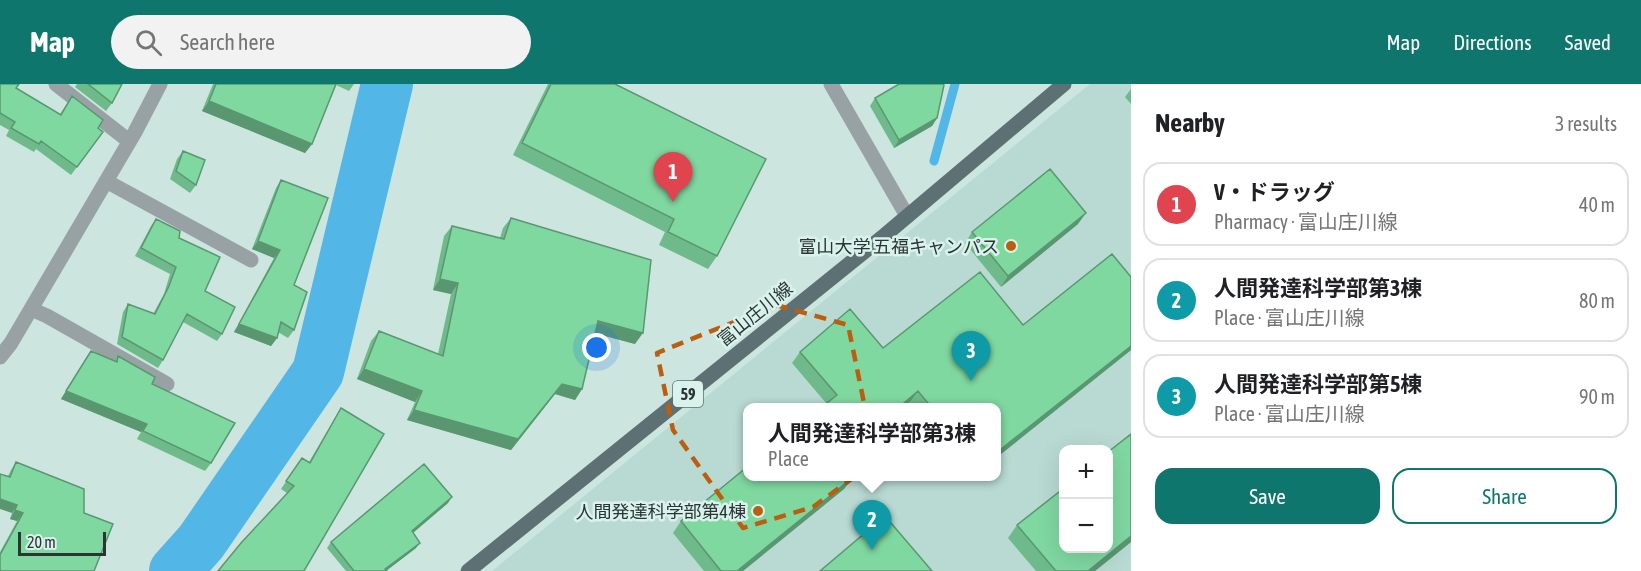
<!DOCTYPE html>
<html lang="en">
<head>
<meta charset="utf-8">
<style>
	:root { --surface:#fff; --page:#f2f2f2; --text:#202124; --muted:#757577; --line:#e0e0e0; --accent:#0f766e }
	body { margin:0; font-family:"Asap Condensed","Noto Sans JP",sans-serif; background:var(--page); color:var(--text) }
	.controls { position:absolute; right:18px; bottom:18px; display:grid; overflow:hidden; border-radius:12px; box-shadow:0 6px 24px #0002 }
	.controls button { width:54px; height:54px; display:grid; place-items:center; padding:0; border:0; border-bottom:2px solid var(--line); background:var(--surface); color:var(--text); font:30px sans-serif }
	.scale { position:absolute; left:18px; bottom:15px; width:88px; box-sizing:border-box; padding-left:6px; border:3px solid #2c3533; border-top:0; font-size:16px; line-height:21px; white-space:nowrap; color:#2c3533; -webkit-text-stroke:4px #d9f2ec; paint-order:stroke }
	.you { position:absolute; left:597px; top:264px; width:21px; height:21px; margin:-15px; border:4px solid #fff; border-radius:50%; background:#1a73e8; box-shadow:0 0 0 9px #1a73e833 }
	.badge { display:grid; place-items:center; width:39px; height:39px; border-radius:50%; background:var(--accent); color:#fff; font-size:20px; font-weight:700 }
	.pin { position:absolute; translate:-50% -50px; filter:drop-shadow(0 2px 3px #0008) }
	.pin::after { content:''; position:absolute; top:32px; width:21px; height:18px; background:inherit; clip-path:polygon(0 0,100% 0,50% 100%) }
	.popup { position:absolute; left:743px; top:319px; width:258px; height:78px; box-sizing:border-box; display:grid; place-content:center; border-radius:12px; background:var(--surface); filter:drop-shadow(0 2px 4px #0005); font-size:20px; white-space:nowrap; color:var(--muted) }
	.popup b { font-size:22px; color:var(--text) }
	.popup::after { content:''; position:absolute; left:50%; top:100%; margin-left:-12px; border:12px solid transparent; border-top-color:var(--surface) }
	.list { margin:0; padding:0; list-style:none }
	h2 { display:flex; justify-content:space-between; align-items:center; height:78px; margin:0; padding:0 24px; font-size:26px }
	h2 small { font-size:20px; font-weight:400; color:var(--muted) }
	.list li { display:grid; grid-template-columns:39px 1fr auto; gap:18px; align-items:center; box-sizing:border-box; height:84px; margin:0 12px 12px; padding:0 12px; border:2px solid var(--line); border-radius:18px }
	.list b { display:block; font-size:22px; white-space:nowrap }
	.list p { margin:0; font-size:20px; white-space:nowrap; color:var(--muted) }
	.list em { font-size:20px; font-style:normal; color:var(--muted) }
	.actions { display:flex; gap:12px; padding:18px 24px }
	.actions a { flex:1; padding:14px 0; border:2px solid var(--accent); border-radius:18px; text-align:center; font-size:21px; color:var(--accent) }
	.actions .main { background:var(--accent); color:#fff }
	.icon { flex:none; width:33px; height:33px; fill:none; stroke:currentColor; stroke-width:2; stroke-linecap:round; stroke-linejoin:round }
	.map { position:relative; flex:none; width:1131px; height:487px; overflow:hidden }
	header { display:flex; align-items:center; gap:36px; box-sizing:border-box; height:84px; padding:0 30px; background:var(--accent); color:#fff }
	header strong { font-size:28px }
	nav { display:flex; gap:33px; margin-inline-start:auto; font-size:21px }
	.search { width:420px; height:54px; background:var(--page); display:flex; align-items:center; gap:15px; box-sizing:border-box; padding:0 21px; border-radius:33px; color:var(--muted); font-size:22px }
	main { display:flex }
	aside { flex:1; background:var(--surface) }
	.map>svg:first-child { display:block }
	.built { fill:#b8dad3; fill-rule:evenodd }
	.lines { fill:none; stroke-linecap:round; stroke-linejoin:round }
	.stream { stroke:#52b6e6; stroke-width:9 }
	.river { stroke:#52b6e6; stroke-width:52 }
	.minor { stroke:#98a2a4; stroke-width:15 }
	.major { stroke:#5d7073; stroke-width:15 }
	.wall { fill:#6eba8a }
	.shaded-wall { fill:#5a9771 }
	.building { fill:#80d8a1; stroke:#5a9771; stroke-width:1.5 }
	.marked { fill:none; stroke:#bc5e0f; stroke-width:4.5; stroke-dasharray:12 8; stroke-linejoin:round }
	.poi-dot { fill:#bc5e0f; stroke:#d9f2ec; stroke-width:2 }
	.labels { text-anchor:middle; dominant-baseline:central; stroke-width:5; stroke-linejoin:round; paint-order:stroke }
	.shield { fill:#d9f2ec; stroke:#606e6a; stroke-width:1.5 }
	.shield-label { font-size:16px; font-weight:bold; fill:#2c3533 }
	.poi-label { font-size:18px; fill:#2c3533; stroke:#d9f2ec; text-anchor:end }
	.street-label { font-size:18px; fill:#2c3533; stroke:#d9f2ec }
</style>
</head>
<body>
<header>
<strong>Map</strong>
<div class="search"><svg class="icon" aria-label="search" viewBox="0 0 24 24"><circle cx="10" cy="10" r="6"/><path d="M15 15l6 6"/></svg>Search here</div>
<nav><a>Map</a><a>Directions</a><a>Saved</a></nav>
</header>
<main>
<div class="map">
<svg width="1131" height="487" viewBox="0 0 1131 487">
	<rect width="100%" height="100%" fill="#cce5df"/>
	<!-- built -->
	<path class="built" d="M 1090,0 L 1131,0 L 1131,487 L 492,487 ZM 748,324 L 996,324 L 996,392 L 748,392 ZM 1064,366 L 1108,366 L 1108,464 L 1064,464 Z"/>
	<g class="lines">
		<!-- stream -->
		<path class="stream" d="M 934,77 L 955,0"/>
		<!-- river -->
		<path class="river" d="M 175,487 L 201,458 L 318,288 L 387,0"/>
		<!-- minor -->
		<path class="minor" d="M 56,0 L 129,57
			M 831,0 L 907,132
			M 106,97 L 251,176
			M 31,225 L 47,232 L 167,300
			M 0,273 L 11,259 L 135,48 L 160,0"/>
		<!-- major -->
		<path class="major" d="M 468,487 L 885,151 L 1064,0"/>
	</g>
	<!-- wall -->
	<path class="wall" d="M 0,0 L 16,4 L 60,30 L 72,12 L 98,44 L 103,48 L 71,91 L 36,65 L 34,68 L 6,52 L 9,46 L 0,41 Z
		M 77,0 L 122,0 L 112,19 L 106,27 L 75,3 Z
		M 213,0 L 354,0 L 349,7 L 336,1 L 312,60 L 305,69 L 202,27 Z
		M 548,0 L 615,0 L 717,172 L 708,185 L 659,161 L 665,148 L 513,71 Z
		M 1131,5 L 1131,20 L 1125,13 Z
		M 875,14 L 937,34 L 932,42 L 894,64 L 870,22 Z
		M 183,67 L 196,101 L 190,109 L 170,95 L 177,75 Z
		M 281,96 L 294,201 L 294,246 L 288,254 L 278,248 L 277,254 L 271,262 L 234,248 L 274,174 L 252,165 L 276,104 Z
		M 511,134 L 635,260 L 595,249 L 582,305 L 575,316 L 555,310 L 511,366 L 407,336 L 415,318 L 357,295 L 371,257 L 379,247 L 438,270 L 451,210 L 433,206 L 444,152 L 452,142 L 500,154 L 503,144 Z
		M 156,135 L 179,154 L 205,207 L 222,250 L 217,257 L 183,238 L 163,276 L 158,284 L 117,260 L 123,228 L 128,220 L 153,230 L 164,210 L 170,190 L 135,172 L 151,142 Z
		M 1078,140 L 1001,203 L 965,159 L 972,148 Z
		M 1131,193 L 1131,266 L 996,374 L 996,324 L 914,324 L 910,318 L 904,324 L 821,324 L 826,319 L 792,279 L 800,268 L 883,264 L 1023,241 Z
		M 91,267 L 115,277 L 118,272 L 152,300 L 211,379 L 205,387 L 137,355 L 141,348 L 61,315 Z
		M 341,324 L 384,350 L 287,409 L 281,405 L 302,374 L 309,378 Z
		M 1131,350 L 1131,458 L 1095,487 L 1036,487 L 1008,454 L 1017,441 Z
		M 16,378 L 84,405 L 0,487 L 0,468 L 17,437 L 10,435 L 12,429 L 8,392 L 11,386 Z
		M 852,394 L 844,405 L 743,487 L 704,487 L 673,449 L 681,437 Z
		M 448,419 L 413,449 L 416,464 L 387,486 L 387,487 L 346,487 L 327,464 L 331,458 Z"/>
	<!-- shaded-wall -->
	<path class="shaded-wall" d="M 209,17 L 312,60 L 305,69 L 202,27 Z
		M 937,34 L 932,42 L 894,64 L 899,56 Z
		M 1086,129 L 1078,140 L 1001,203 L 1008,192 Z
		M 258,157 L 280,166 L 274,174 L 252,165 Z
		M 440,195 L 458,199 L 451,210 L 433,206 Z
		M 598,237 L 643,249 L 635,260 L 590,248 Z
		M 239,240 L 277,254 L 271,262 L 234,248 Z
		M 1131,262 L 1131,266 L 996,374 L 996,369 Z
		M 364,285 L 422,307 L 415,318 L 357,295 Z
		M 562,300 L 582,305 L 575,316 L 555,310 L 511,366 L 407,336 L 414,326 Z
		M 66,307 L 147,340 L 141,348 L 61,315 Z
		M 918,307 L 910,318 L 904,324 L 898,324 Z
		M 852,394 L 844,405 L 743,487 L 737,487 Z
		M 452,413 L 448,419 L 408,453 L 412,447 Z
		M 0,415 L 17,421 L 12,429 L 0,425 Z
		M 15,426 L 23,429 L 17,437 L 10,435 Z
		M 1131,452 L 1131,458 L 1095,487 L 1088,487 Z
		M 420,459 L 416,464 L 386,487 L 385,485 Z"/>
	<!-- building -->
	<path class="building" d="M 0,0 L 19,0 L 16,4 L 61,31 L 72,12 L 103,36 L 98,44 L 103,48 L 77,83 L 41,57 L 39,60 L 11,44 L 15,38 L 0,29 Z
		M 88,0 L 122,0 L 112,19 Z
		M 216,0 L 336,0 L 312,60 L 209,17 Z
		M 551,0 L 615,0 L 766,75 L 717,172 L 668,148 L 674,135 L 522,59 Z
		M 899,0 L 943,0 L 944,1 L 937,34 L 899,56 L 875,14 Z
		M 183,67 L 205,76 L 196,101 L 176,87 Z
		M 1050,85 L 1086,129 L 1008,192 L 972,148 Z
		M 281,96 L 328,114 L 294,201 L 307,208 L 294,246 L 281,238 L 277,254 L 239,240 L 280,166 L 258,157 Z
		M 511,134 L 651,176 L 643,249 L 598,237 L 582,305 L 562,300 L 518,355 L 414,326 L 422,307 L 364,285 L 379,247 L 443,272 L 458,199 L 440,195 L 452,142 L 504,155 Z
		M 156,135 L 180,147 L 179,154 L 220,173 L 205,207 L 235,223 L 222,250 L 187,230 L 163,276 L 122,253 L 128,220 L 155,230 L 169,202 L 176,183 L 141,164 Z
		M 1112,170 L 1131,193 L 1131,262 L 996,369 L 996,324 L 932,324 L 918,307 L 898,324 L 821,324 L 837,311 L 800,268 L 850,225 L 883,264 L 980,188 L 1023,241 Z
		M 91,267 L 117,278 L 118,272 L 155,293 L 152,300 L 235,339 L 211,379 L 143,347 L 147,340 L 66,307 Z
		M 341,324 L 384,350 L 304,487 L 218,487 L 241,459 L 294,402 L 286,397 L 302,374 L 310,379 Z
		M 1131,350 L 1131,452 L 1088,487 L 1056,487 L 1017,441 L 1064,404 L 1064,465 L 1108,465 L 1108,368 Z
		M 16,378 L 84,405 L 84,429 L 113,440 L 94,487 L 0,487 L 0,471 L 23,429 L 15,426 L 17,421 L 0,415 L 0,390 L 10,393 Z
		M 424,380 L 452,413 L 412,447 L 420,459 L 385,485 L 387,487 L 354,487 L 331,458 Z
		M 747,383 L 747,393 L 851,393 L 852,394 L 737,487 L 721,487 L 681,437 Z
		M 885,432 L 932,487 L 820,487 Z"/>
	<!-- marked area -->
	<path class="marked" d="M 776,221 L 848,241 L 876,377 L 813,423 L 743,444 L 673,346 L 657,269 Z"/>
	<!-- markers -->
	<g class="poi-dot">
		<circle cx="1011" cy="162" r="6"/>
		<circle cx="758" cy="427" r="6"/>
	</g>
	<g class="labels">
		<!-- shield labels -->
		<rect class="shield" x="673" y="297" width="30" height="26" rx="4.5"/>
		<g class="shield-label">
			<text x="688" y="310">59</text>
		</g>
		<!-- poi labels -->
		<g class="poi-label">
			<text x="999" y="162">富山大学 五福キャンパス</text>
			<text x="746" y="427">人間発達科学部第4棟</text>
		</g>
		<!-- street labels -->
		<g class="street-label">
			<text transform="translate(755 230) rotate(-39)">富山庄川線</text>
		</g>
	</g>
</svg>
<div class="controls">
<button>+</button>
<button>−</button>
</div>
<div class="scale">20 m</div>
<div class="you"></div>
<div class="pin badge" style="left:673px;top:118px;background:#e0444e">1</div>
<div class="pin badge" style="left:872px;top:466px;background:#0f9aa8">2</div>
<div class="popup"><b>人間発達科学部第3棟</b>Place</div>
<div class="pin badge" style="left:971px;top:297px;background:#0f9aa8">3</div>
</div>
<aside>
<h2>Nearby<small>3 results</small></h2>
<ul class="list">
<li><span class="badge" style="background:#e0444e">1</span><div><b>V・ドラッグ</b><p>Pharmacy · 富山庄川線</p></div><em>40 m</em></li>
<li><span class="badge" style="background:#0f9aa8">2</span><div><b>人間発達科学部第3棟</b><p>Place · 富山庄川線</p></div><em>80 m</em></li>
<li><span class="badge" style="background:#0f9aa8">3</span><div><b>人間発達科学部第5棟</b><p>Place · 富山庄川線</p></div><em>90 m</em></li>
</ul>
<div class="actions"><a class="main">Save</a><a>Share</a></div>
</aside>
</main>
</body>
</html>
